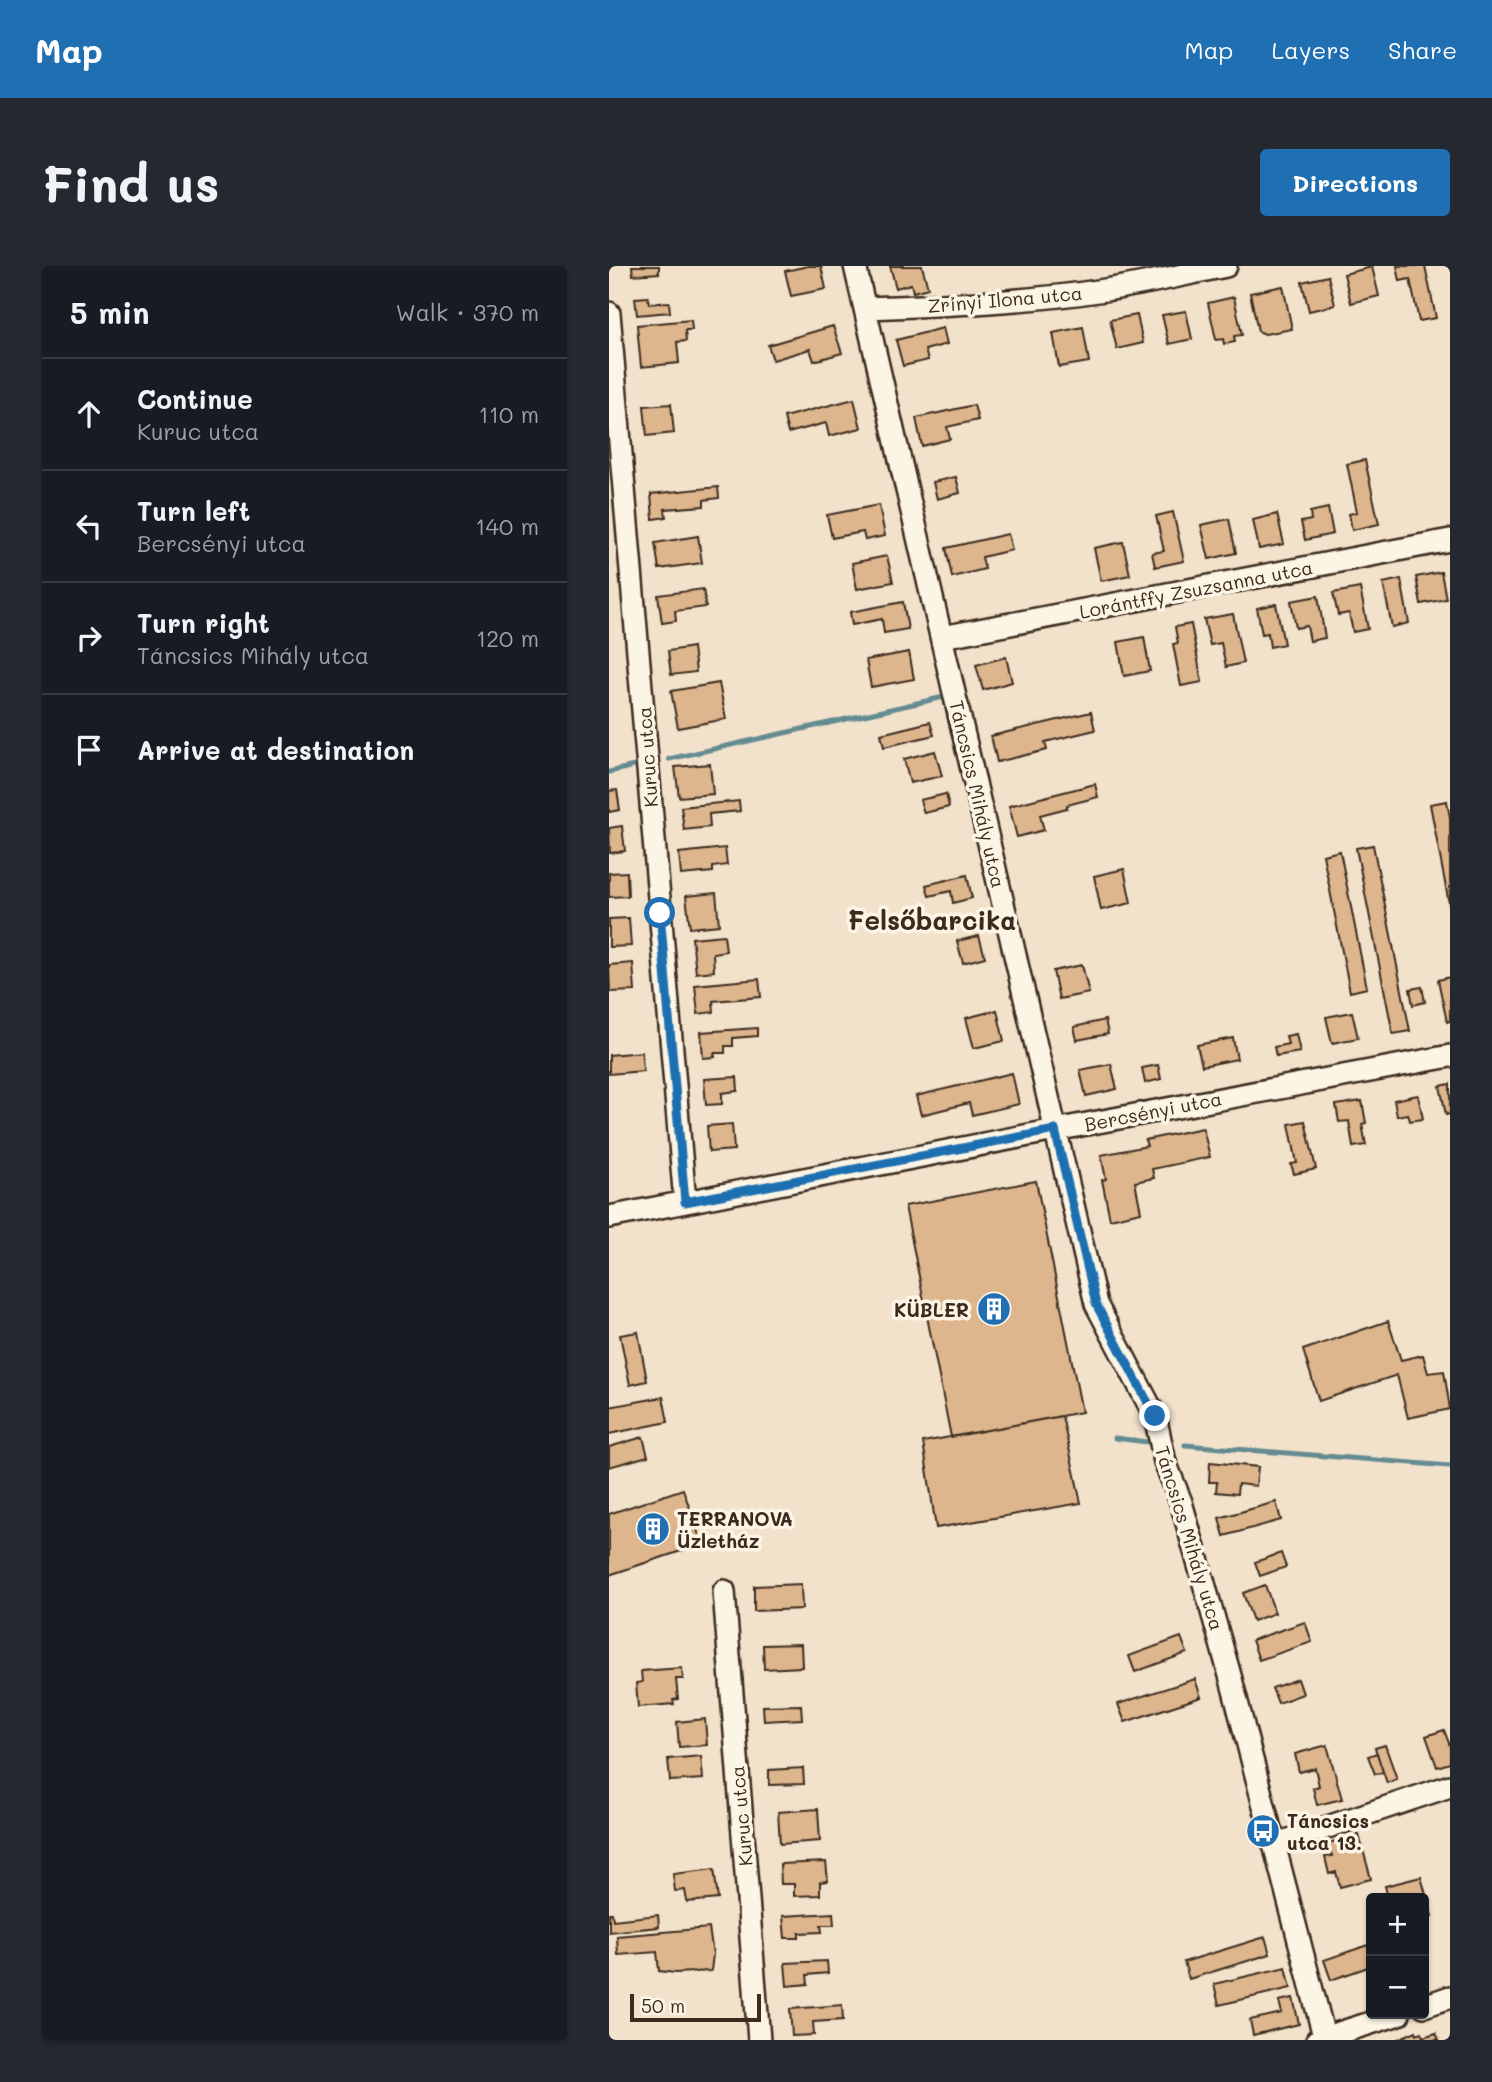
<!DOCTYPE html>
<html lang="en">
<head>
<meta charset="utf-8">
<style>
	:root { --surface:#171b24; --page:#242831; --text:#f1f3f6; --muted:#9ea1a6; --line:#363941; --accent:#1f6fb2 }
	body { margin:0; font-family:Mali,sans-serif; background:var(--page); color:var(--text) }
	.controls { position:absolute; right:21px; bottom:21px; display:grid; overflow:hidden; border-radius:7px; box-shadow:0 2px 5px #0004 }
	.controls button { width:63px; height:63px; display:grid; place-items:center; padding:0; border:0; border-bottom:2px solid var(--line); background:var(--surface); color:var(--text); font:35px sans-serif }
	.scale { position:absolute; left:21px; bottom:18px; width:131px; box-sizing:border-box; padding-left:7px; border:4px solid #3b2a1e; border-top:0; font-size:19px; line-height:24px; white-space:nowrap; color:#3b2a1e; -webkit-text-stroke:5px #fcf5e5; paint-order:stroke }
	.stop { position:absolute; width:21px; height:21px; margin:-16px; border:5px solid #1f6fb2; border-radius:50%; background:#fff }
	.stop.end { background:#1f6fb2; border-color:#fff; box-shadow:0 2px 7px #0008 }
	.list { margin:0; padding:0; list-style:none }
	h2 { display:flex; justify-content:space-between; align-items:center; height:91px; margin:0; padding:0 28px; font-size:30px }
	h2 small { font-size:23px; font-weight:400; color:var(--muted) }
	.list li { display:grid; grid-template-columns:46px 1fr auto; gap:21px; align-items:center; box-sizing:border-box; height:112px; padding:0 28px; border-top:2px solid var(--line) }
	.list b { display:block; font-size:26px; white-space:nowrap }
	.list p { margin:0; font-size:23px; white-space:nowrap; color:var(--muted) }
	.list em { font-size:23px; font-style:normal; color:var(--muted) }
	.icon { flex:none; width:38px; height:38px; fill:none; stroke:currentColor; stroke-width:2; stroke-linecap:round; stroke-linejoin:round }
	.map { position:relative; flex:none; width:841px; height:1774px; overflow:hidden; border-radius:7px }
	header { display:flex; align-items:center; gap:42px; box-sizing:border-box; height:98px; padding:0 35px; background:var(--accent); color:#fff }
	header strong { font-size:33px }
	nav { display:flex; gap:38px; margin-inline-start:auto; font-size:24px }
	.intro { display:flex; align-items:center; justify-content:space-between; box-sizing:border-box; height:168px; padding:0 42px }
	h1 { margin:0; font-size:49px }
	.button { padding:18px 32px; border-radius:7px; background:var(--accent); color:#fff; font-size:24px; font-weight:700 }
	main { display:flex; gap:42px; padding:0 42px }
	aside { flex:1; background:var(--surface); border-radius:7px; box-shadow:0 2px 5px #0004 }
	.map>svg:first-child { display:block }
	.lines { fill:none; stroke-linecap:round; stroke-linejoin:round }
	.stream { stroke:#648b91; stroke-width:5 }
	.building { fill:#ddb68e; stroke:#3b2a1e; stroke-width:2 }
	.street-casing { stroke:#3b2a1e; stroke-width:26 }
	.street { stroke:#fcf5e5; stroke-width:21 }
	.route { stroke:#1f6fb2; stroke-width:9 }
	.labels { text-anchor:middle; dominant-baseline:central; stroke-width:7; stroke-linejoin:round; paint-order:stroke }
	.street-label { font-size:19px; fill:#3b2a1e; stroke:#fcf5e5 }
	.poi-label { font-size:19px; font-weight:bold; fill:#3b2a1e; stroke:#fcf5e5; text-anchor:start }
	.district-label { font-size:26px; font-weight:bold; fill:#3b2a1e; stroke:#fcf5e5 }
</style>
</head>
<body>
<header>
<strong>Map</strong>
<nav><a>Map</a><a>Layers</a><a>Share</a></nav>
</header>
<div class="intro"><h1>Find us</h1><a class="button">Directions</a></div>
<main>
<aside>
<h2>5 min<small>Walk · 370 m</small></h2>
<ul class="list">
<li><svg class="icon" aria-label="ahead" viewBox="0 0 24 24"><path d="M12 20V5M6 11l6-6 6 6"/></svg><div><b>Continue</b><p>Kuruc utca</p></div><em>110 m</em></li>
<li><svg class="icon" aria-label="left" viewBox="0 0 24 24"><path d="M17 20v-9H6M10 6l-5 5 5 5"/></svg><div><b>Turn left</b><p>Bercsényi utca</p></div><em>140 m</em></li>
<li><svg class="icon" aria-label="right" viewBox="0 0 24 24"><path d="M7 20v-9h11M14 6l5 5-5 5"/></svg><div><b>Turn right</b><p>Táncsics Mihály utca</p></div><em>120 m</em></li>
<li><svg class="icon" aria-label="arrive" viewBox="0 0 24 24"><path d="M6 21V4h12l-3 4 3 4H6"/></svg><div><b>Arrive at destination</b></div></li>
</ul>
</aside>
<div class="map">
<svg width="841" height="1774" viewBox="0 0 841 1774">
	<rect width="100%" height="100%" fill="#f3e2cb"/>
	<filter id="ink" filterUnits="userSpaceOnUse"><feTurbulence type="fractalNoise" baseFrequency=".0143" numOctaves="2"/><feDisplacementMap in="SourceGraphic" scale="14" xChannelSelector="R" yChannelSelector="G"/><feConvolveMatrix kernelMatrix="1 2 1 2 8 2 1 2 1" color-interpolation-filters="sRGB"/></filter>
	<g filter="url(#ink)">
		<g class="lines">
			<!-- stream -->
			<path class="stream" d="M 60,493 L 335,431 L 348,487
				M 0,506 L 25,500
				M 506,1172 L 546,1177
				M 576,1179 L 841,1200"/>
		</g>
		<!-- building -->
		<path class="building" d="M 23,0 L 50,0 L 50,7 L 24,9 Z
			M 199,0 L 212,0 L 217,23 L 182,30 L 176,5 Z
			M 281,0 L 313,0 L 319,22 L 304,26 L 302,18 L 287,22 Z
			M 788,0 L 816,0 L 827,52 L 810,55 L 801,13 L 791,15 Z
			M 763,1 L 770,30 L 742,37 L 735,8 Z
			M 719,10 L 726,39 L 700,45 L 693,16 Z
			M 674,20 L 683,63 L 656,68 L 649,65 L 641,27 Z
			M 39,31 L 40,38 L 60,36 L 61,46 L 28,49 L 26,32 Z
			M 625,31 L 633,69 L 625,70 L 626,76 L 615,78 L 614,73 L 607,74 L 599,37 Z
			M 577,45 L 583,73 L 560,78 L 553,49 Z
			M 528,49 L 534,77 L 508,83 L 501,54 Z
			M 82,54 L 83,64 L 76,64 L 77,75 L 68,76 L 70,97 L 32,101 L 28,59 Z
			M 224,60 L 233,87 L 205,95 L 201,83 L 164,94 L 159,79 Z
			M 474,61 L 480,96 L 450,101 L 444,67 Z
			M 334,62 L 338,78 L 316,84 L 319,94 L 294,100 L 287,74 Z
			M 245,133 L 252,162 L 220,170 L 217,157 L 179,167 L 175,151 Z
			M 62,138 L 65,167 L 38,170 L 35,140 Z
			M 365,139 L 369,154 L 338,161 L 341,173 L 313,180 L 307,152 Z
			M 756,194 L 770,258 L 743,264 L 740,248 L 748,246 L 738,198 Z
			M 347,211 L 351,227 L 328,233 L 324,216 Z
			M 109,221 L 110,232 L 95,234 L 95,240 L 56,243 L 57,251 L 44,253 L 42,228 Z
			M 270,239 L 276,270 L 256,274 L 254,266 L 223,272 L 218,249 Z
			M 719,242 L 724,268 L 696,274 L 692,256 L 702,254 L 701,246 Z
			M 564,246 L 575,295 L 546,301 L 543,287 L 555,285 L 547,250 Z
			M 668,248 L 675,278 L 650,283 L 644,254 Z
			M 620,253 L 627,287 L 600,293 L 592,259 Z
			M 399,268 L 403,284 L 373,291 L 376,303 L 343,311 L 337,282 Z
			M 89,270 L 93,297 L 50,303 L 46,277 Z
			M 514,276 L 521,309 L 492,315 L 485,282 Z
			M 278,290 L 284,316 L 248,323 L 243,297 Z
			M 832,306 L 837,333 L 812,338 L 807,311 Z
			M 792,313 L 800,357 L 783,361 L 774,317 Z
			M 751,322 L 759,363 L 744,366 L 740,347 L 729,349 L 724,327 Z
			M 94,323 L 97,341 L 66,345 L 67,355 L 53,357 L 49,329 Z
			M 709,330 L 716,372 L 701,375 L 698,360 L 687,362 L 682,335 Z
			M 294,336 L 299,363 L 275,367 L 273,353 L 243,359 L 241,346 Z
			M 667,338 L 675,378 L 661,381 L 659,367 L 653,368 L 648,342 Z
			M 624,348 L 634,397 L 617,401 L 612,377 L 601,379 L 595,353 Z
			M 582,358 L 593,416 L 572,420 L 564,378 L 569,377 L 566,361 Z
			M 535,371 L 541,405 L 515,410 L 509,376 Z
			M 84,381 L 87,406 L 62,409 L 59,385 Z
			M 300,386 L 305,413 L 262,421 L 257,394 Z
			M 397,391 L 403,416 L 374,424 L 367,399 Z
			M 110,417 L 117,453 L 69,462 L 62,425 Z
			M 482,446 L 486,464 L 436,476 L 438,484 L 388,496 L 382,470 Z
			M 321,456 L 325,469 L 275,481 L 272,468 Z
			M 326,485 L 333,510 L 301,517 L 295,493 Z
			M 101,498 L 104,528 L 70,531 L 66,501 Z
			M 486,518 L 489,531 L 458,539 L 458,542 L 431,549 L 435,564 L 408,571 L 400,540 Z
			M 8,524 L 11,544 L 0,546 L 0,525 Z
			M 337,528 L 340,541 L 315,547 L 311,534 Z
			M 130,535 L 131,545 L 100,548 L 101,561 L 75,564 L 72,541 Z
			M 838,535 L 841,552 L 841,643 L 821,538 Z
			M 13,560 L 16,585 L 1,587 L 0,562 Z
			M 764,579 L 801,765 L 784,768 L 747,582 Z
			M 116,582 L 118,599 L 104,601 L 104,606 L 72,609 L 70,587 Z
			M 731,585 L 758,722 L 741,726 L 714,589 Z
			M 515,603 L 522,637 L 492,644 L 485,610 Z
			M 18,606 L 19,630 L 0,631 L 0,607 Z
			M 358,609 L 363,632 L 344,637 L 342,625 L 320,630 L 317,619 Z
			M 107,627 L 110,659 L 81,662 L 77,630 Z
			M 20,652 L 22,680 L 0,681 L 0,653 Z
			M 115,669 L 117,685 L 104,687 L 105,705 L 87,707 L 83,672 Z
			M 370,670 L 376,691 L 354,697 L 348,675 Z
			M 24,697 L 26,725 L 1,726 L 0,699 Z
			M 473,699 L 480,727 L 450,733 L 444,705 Z
			M 841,711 L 841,755 L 838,756 L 829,714 Z
			M 150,713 L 152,731 L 104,735 L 105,746 L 89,748 L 86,719 Z
			M 813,721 L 816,736 L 804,739 L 801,723 Z
			M 388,744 L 395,775 L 365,782 L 357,752 Z
			M 743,746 L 749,772 L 723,777 L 717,751 Z
			M 496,754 L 499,768 L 468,774 L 465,761 Z
			M 148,762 L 148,770 L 124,772 L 124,780 L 116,780 L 116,787 L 105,787 L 106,791 L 94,792 L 92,766 Z
			M 687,768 L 691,786 L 667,790 L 665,781 L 679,778 L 677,770 Z
			M 624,772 L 628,793 L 593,800 L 588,779 Z
			M 33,786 L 34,805 L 0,808 L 0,789 Z
			M 502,798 L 508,823 L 477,830 L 471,804 Z
			M 549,799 L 552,813 L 536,817 L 533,802 Z
			M 403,807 L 410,838 L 363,849 L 360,837 L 312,849 L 307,830 Z
			M 128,811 L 129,825 L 113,827 L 113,838 L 97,839 L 95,813 Z
			M 841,818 L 841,848 L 837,849 L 831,820 Z
			M 809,829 L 814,853 L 801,855 L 799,848 L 788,850 L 785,834 Z
			M 753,835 L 757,857 L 753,858 L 757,879 L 744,881 L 740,855 L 730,856 L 727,839 Z
			M 696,855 L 707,903 L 685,908 L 682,898 L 688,897 L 680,858 Z
			M 123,858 L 125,884 L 100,886 L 98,860 Z
			M 594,862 L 601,891 L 543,903 L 545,912 L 526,916 L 532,946 L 501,953 L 493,914 L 497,913 L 492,889 L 538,880 L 536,874 Z
			M 427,915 L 473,1146 L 342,1171 L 296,940 Z
			M 779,1055 L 792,1094 L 814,1089 L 819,1107 L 835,1105 L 841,1143 L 799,1152 L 788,1109 L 710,1135 L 694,1084 Z
			M 29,1066 L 38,1115 L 21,1119 L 11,1069 Z
			M 54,1131 L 59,1156 L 0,1168 L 0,1141 Z
			M 453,1150 L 472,1237 L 327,1262 L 314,1176 Z
			M 34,1171 L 39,1190 L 0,1201 L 0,1181 Z
			M 601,1196 L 649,1201 L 647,1220 L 629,1218 L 628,1228 L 607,1226 L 608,1216 L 600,1216 Z
			M 74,1223 L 93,1278 L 0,1309 L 0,1248 Z
			M 667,1236 L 672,1254 L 615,1270 L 610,1252 Z
			M 672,1287 L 677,1301 L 651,1310 L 646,1296 Z
			M 192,1318 L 193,1343 L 145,1345 L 145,1320 Z
			M 656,1319 L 666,1347 L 644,1355 L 634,1327 Z
			M 696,1356 L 703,1376 L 650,1394 L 643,1374 Z
			M 572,1371 L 578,1387 L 526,1406 L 520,1390 Z
			M 192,1378 L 193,1401 L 155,1403 L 154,1379 Z
			M 73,1402 L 74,1413 L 67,1413 L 69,1433 L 64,1434 L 65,1438 L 29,1441 L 27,1417 L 33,1416 L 32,1405 Z
			M 586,1413 L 592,1431 L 516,1456 L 509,1438 Z
			M 689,1413 L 694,1428 L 669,1437 L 663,1422 Z
			M 192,1439 L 193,1453 L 155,1455 L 154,1440 Z
			M 96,1453 L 98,1479 L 70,1481 L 68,1456 Z
			M 835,1464 L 841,1480 L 841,1497 L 828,1501 L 817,1470 Z
			M 718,1479 L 733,1533 L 708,1539 L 704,1522 L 710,1520 L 706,1502 L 690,1506 L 686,1488 Z
			M 776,1479 L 788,1513 L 778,1517 L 766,1482 Z
			M 768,1487 L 774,1506 L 766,1508 L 759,1490 Z
			M 92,1490 L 94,1513 L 61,1515 L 59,1493 Z
			M 194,1502 L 195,1518 L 160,1519 L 160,1504 Z
			M 209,1543 L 211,1575 L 171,1578 L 169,1546 Z
			M 750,1569 L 762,1613 L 731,1621 L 727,1606 L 720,1608 L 716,1591 L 723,1590 L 719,1577 Z
			M 217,1596 L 219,1615 L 211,1616 L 211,1629 L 185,1630 L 185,1618 L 172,1618 L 171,1598 Z
			M 105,1603 L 109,1633 L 78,1636 L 76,1624 L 66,1625 L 64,1608 Z
			M 812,1611 L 823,1650 L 815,1652 L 815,1632 L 804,1632 L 802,1627 L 779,1632 L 776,1620 Z
			M 0,1647 L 3,1647 L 4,1654 L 49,1649 L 50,1661 L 0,1666 Z
			M 224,1647 L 225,1659 L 212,1659 L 213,1666 L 190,1667 L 190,1672 L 176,1672 L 174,1650 Z
			M 100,1662 L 104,1688 L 102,1705 L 67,1707 L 50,1705 L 48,1686 L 9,1689 L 8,1670 Z
			M 656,1671 L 661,1688 L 580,1713 L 575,1696 Z
			M 762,1678 L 762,1700 L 722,1714 L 715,1694 Z
			M 218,1695 L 219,1707 L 198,1709 L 199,1718 L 178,1720 L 176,1697 Z
			M 677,1701 L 682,1722 L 610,1739 L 605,1718 Z
			M 684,1732 L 690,1758 L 644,1769 L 641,1754 L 673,1747 L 670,1735 Z
			M 233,1739 L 234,1754 L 204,1756 L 205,1769 L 183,1770 L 181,1743 Z
			M 807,1765 L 808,1768 L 813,1766 L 814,1771 L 827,1767 L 830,1774 L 787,1774 Z"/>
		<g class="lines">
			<!-- street casing -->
			<g class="street-casing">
				<path id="street" d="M 246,0 L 487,1038 L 546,1150 L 556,1196 L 572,1236 L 622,1413 L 716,1774
					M 257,42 C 337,39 417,36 496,24 C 536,18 577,8 617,0
					M 0,47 L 76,936
					M 333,371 L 841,274
					M 0,951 L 446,864 L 841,790
					M 115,1325 L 150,1774
					M 665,1579 L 841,1520
					M 815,1740 L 841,1731
					M 708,1774 L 790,1748"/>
			</g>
			<!-- street -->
			<use href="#street" class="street"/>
		</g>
	</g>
	<g class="lines" filter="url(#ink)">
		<!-- route -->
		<path class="route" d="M 51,647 L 76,936 L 446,864 L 487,1038 L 546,1150"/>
	</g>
	<!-- icons -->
	<defs>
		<g id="building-disc" transform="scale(1.75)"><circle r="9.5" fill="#1f6fb2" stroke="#fcf5e5"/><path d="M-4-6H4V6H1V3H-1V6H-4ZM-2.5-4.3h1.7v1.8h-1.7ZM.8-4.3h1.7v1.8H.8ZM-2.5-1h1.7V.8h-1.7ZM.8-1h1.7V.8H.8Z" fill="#fff"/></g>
		<g id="bus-disc" transform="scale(1.75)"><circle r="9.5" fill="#1f6fb2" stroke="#fcf5e5"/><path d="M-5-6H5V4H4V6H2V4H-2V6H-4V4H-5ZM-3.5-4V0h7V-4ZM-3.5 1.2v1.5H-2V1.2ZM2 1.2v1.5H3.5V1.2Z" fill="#fff"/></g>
	</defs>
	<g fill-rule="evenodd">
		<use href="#building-disc" x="385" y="1043"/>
		<use href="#building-disc" x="44" y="1263"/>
		<use href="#bus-disc" x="654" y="1565"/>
	</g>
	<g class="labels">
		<!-- street labels -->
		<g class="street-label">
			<text transform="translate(396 33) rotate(-5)">Zrínyi Ilona utca</text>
			<text transform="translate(587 323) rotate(-11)">Lorántffy Zsuzsanna utca</text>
			<text transform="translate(38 491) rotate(-94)">Kuruc utca</text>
			<text transform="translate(369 528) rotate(77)">Táncsics Mihály utca</text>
			<text transform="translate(544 845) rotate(-11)">Bercsényi utca</text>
			<text transform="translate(581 1272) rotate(73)">Táncsics Mihály utca</text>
			<text transform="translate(132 1550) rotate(-95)">Kuruc utca</text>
		</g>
		<!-- poi labels -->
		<g class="poi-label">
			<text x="360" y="1043" text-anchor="end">KÜBLER</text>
			<text x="68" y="1252">TERRANOVA<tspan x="68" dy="22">Üzletház</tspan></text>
			<text x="678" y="1554">Táncsics<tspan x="678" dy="22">utca 13.</tspan></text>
		</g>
		<!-- district labels -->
		<g class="district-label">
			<text x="323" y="654">Felsőbarcika</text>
		</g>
	</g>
</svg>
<div class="controls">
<button>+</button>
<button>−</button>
</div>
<div class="scale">50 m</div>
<div class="stop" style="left:51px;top:647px"></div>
<div class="stop end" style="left:546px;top:1150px"></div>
</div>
</main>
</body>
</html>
